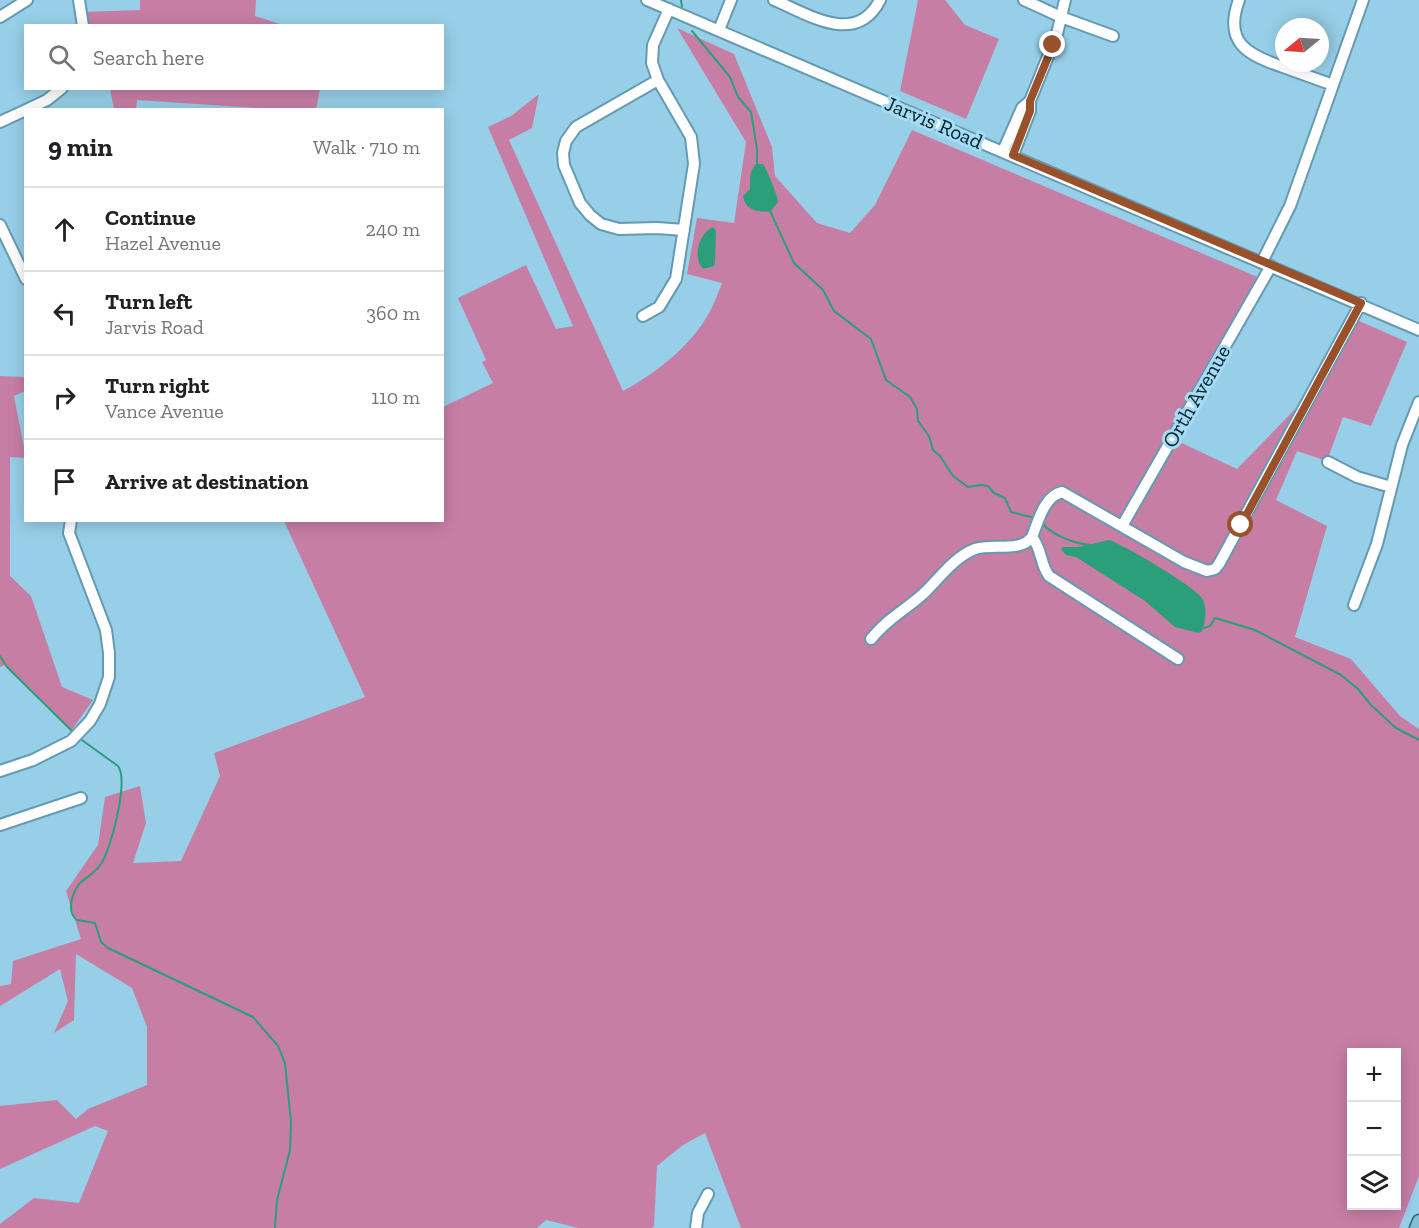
<!DOCTYPE html>
<html lang="en">
<head>
<meta charset="utf-8">
<style>
	:root { --surface:#fff; --page:#f6f6f6; --text:#202124; --muted:#757577; --line:#e0e0e0 }
	body { margin:0; font-family:"Zilla Slab",serif; background:var(--page); color:var(--text) }
	.controls { position:absolute; right:18px; bottom:18px; display:grid; overflow:hidden; border-radius:0px; box-shadow:0 3px 15px #0003 }
	.controls button { width:54px; height:54px; display:grid; place-items:center; padding:0; border:0; border-bottom:2px solid var(--line); background:var(--surface); color:var(--text); font:30px sans-serif }
	.compass { position:absolute; left:1275px; top:18px; width:54px; height:54px; border-radius:50%; background:var(--surface); box-shadow:0 3px 15px #0003; rotate:252deg }
	.stop { position:absolute; width:18px; height:18px; margin:-14px; border:4px solid #98512b; border-radius:50%; background:#fff }
	.stop.end { background:#98512b; border-color:#fff; box-shadow:0 2px 6px #0008 }
	.list { margin:0; padding:0; list-style:none }
	h2 { display:flex; justify-content:space-between; align-items:center; height:78px; margin:0; padding:0 24px; font-size:26px }
	h2 small { font-size:20px; font-weight:400; color:var(--muted) }
	.list li { display:grid; grid-template-columns:39px 1fr auto; gap:18px; align-items:center; box-sizing:border-box; height:84px; padding:0 24px; border-top:2px solid var(--line) }
	.list b { display:block; font-size:22px; white-space:nowrap }
	.list p { margin:0; font-size:20px; white-space:nowrap; color:var(--muted) }
	.list em { font-size:20px; font-style:normal; color:var(--muted) }
	.icon { flex:none; width:33px; height:33px; fill:none; stroke:currentColor; stroke-width:2; stroke-linecap:round; stroke-linejoin:round }
	.map { position:relative; flex:none; width:1419px; height:1228px; overflow:hidden }
	.search { position:absolute; background:var(--surface); box-shadow:0 3px 15px #0003; left:24px; top:24px; width:420px; height:66px; display:flex; align-items:center; gap:15px; box-sizing:border-box; padding:0 21px; border-radius:0px; color:var(--muted); font-size:22px }
	.panel { position:absolute; background:var(--surface); box-shadow:0 3px 15px #0003; left:24px; top:108px; width:420px; height:414px; border-radius:0px }
	.map>svg:first-child { display:block }
	.green { fill:#c77ea5; fill-rule:evenodd }
	.water { fill:#2a9f7a }
	.lines { fill:none; stroke-linecap:round; stroke-linejoin:round }
	.stream { stroke:#2a9f7a; stroke-width:2 }
	.minor-casing { stroke:#659bb2; stroke-width:14 }
	.major-casing { stroke:#206a85; stroke-width:15 }
	.minor { stroke:#fff; stroke-width:10 }
	.major { stroke:#81bed4; stroke-width:12 }
	.route { stroke:#98512b; stroke-width:8 }
	.labels { text-anchor:middle; dominant-baseline:central; stroke-width:6; stroke-linejoin:round; paint-order:stroke }
	.street-label { font-size:21px; fill:#071e27; stroke:#a4dcf5 }
</style>
</head>
<body>
<div class="map">
<svg width="1419" height="1228" viewBox="0 0 1419 1228">
	<rect width="100%" height="100%" fill="#97cfe8"/>
	<!-- green -->
	<path class="green" d="M 140,0 L 256,0 L 255,16 L 283,25 L 84,25 L 82,12 L 140,10 Z
		M 918,0 L 945,0 L 965,25 L 999,39 L 966,119 L 900,91 Z
		M 677,28 L 734,54 L 772,147 L 775,176 L 817,223 L 850,233 L 875,205 L 912,130 L 1260,278 L 1173,439 L 1237,469 L 1302,402 L 1348,316 L 1407,342 L 1371,426 L 1343,417 L 1327,461 L 1297,451 L 1276,500 L 1327,526 L 1295,637 L 1351,659 L 1400,716 L 1419,729 L 1419,1176 L 1399,1228 L 741,1228 L 705,1133 L 683,1145 L 657,1166 L 654,1226 L 652,1228 L 578,1228 L 546,1220 L 537,1228 L 0,1228 L 0,1224 L 34,1198 L 79,1203 L 108,1131 L 95,1126 L 0,1169 L 0,1106 L 57,1100 L 76,1119 L 88,1109 L 147,1085 L 147,1027 L 132,988 L 76,954 L 74,1020 L 54,1033 L 68,1001 L 60,969 L 0,1006 L 0,986 L 11,984 L 13,961 L 81,939 L 66,891 L 98,845 L 105,797 L 140,786 L 146,823 L 133,863 L 181,861 L 220,776 L 214,753 L 365,697 L 284,521 L 442,520 L 443,407 L 493,383 L 482,362 L 486,360 L 458,298 L 526,265 L 556,329 L 573,326 L 488,127 L 511,116 L 539,94 L 532,128 L 509,140 L 623,391 C 656,373 690,347 709,313 C 714,304 718,293 722,283 L 687,274 L 697,218 L 734,223 L 746,142 ZM 1352,1052 L 1396,1052 L 1396,1206 L 1352,1206 Z
		M 110,89 L 110,88 L 320,89 L 316,110 L 272,109 L 137,100 L 136,109 L 114,109 Z
		M 0,376 L 25,377 L 25,391 L 14,396 L 26,458 L 10,457 L 10,576 L 31,596 L 62,687 L 93,700 L 71,731 L 5,665 L 0,667 Z"/>
	<!-- water -->
	<path class="water" d="M 756,164 L 763,164 C 767,170 778,196 778,202 L 771,211 C 758,213 745,210 743,196 L 750,189 C 750,179 749,171 756,164 Z
		M 713,227 L 716,231 L 715,262 L 714,266 L 703,269 C 692,257 699,233 713,227 Z
		M 1109,540 C 1124,545 1194,586 1202,598 C 1207,606 1206,622 1202,631 L 1199,633 L 1175,627 L 1145,601 L 1076,557 L 1066,555 L 1061,549 L 1063,547 L 1078,547 Z"/>
	<g class="lines">
		<!-- stream -->
		<path class="stream" d="M 681,0 L 682,7
			M 692,31 L 730,77 L 738,97 L 751,112 L 757,149 L 757,166
			M 770,211 L 794,263 L 823,290 L 834,311 L 871,339 L 886,380 L 910,397 L 917,409 L 918,421 L 929,436 L 933,450 L 940,456 L 953,476 L 968,487 L 981,485 L 988,486 L 994,493 L 1005,498 L 1011,512 L 1035,518
			M 1042,523 C 1052,535 1073,543 1089,545
			M 1204,628 L 1210,626 L 1215,618 L 1255,630 L 1341,675 L 1358,689 L 1371,705 L 1396,728 L 1419,740
			M 0,656 L 7,667 L 75,734
			M 79,738 L 118,766 C 129,781 111,849 101,864 C 96,872 87,877 80,883 C 72,893 66,912 77,920 L 95,923 L 101,942 L 108,948 L 253,1017 L 278,1046 L 285,1063 L 291,1122 L 290,1150 L 277,1200 L 275,1228"/>
		<!-- minor casing -->
		<g class="minor-casing">
			<path id="minor" d="M 79,0 L 83,26
				M 647,0 L 1419,330
				M 774,0 C 808,14 856,47 880,0
				M 1024,0 L 1061,17 L 1113,36
				M 1239,0 C 1223,43 1248,55 1283,67 C 1300,73 1316,79 1333,85
				M 0,17 L 27,0
				M 719,30 L 731,0
				M 658,80 L 576,127 L 566,141 L 563,153 L 564,165 L 580,203 L 590,215 L 601,224 L 619,229 L 657,228 L 684,230
				M 26,110 L 47,100 L 62,88
				M 0,122 L 26,110
				M 1003,151 L 1022,108 L 1030,101
				M 1013,155 L 1030,111 L 1030,101 L 1057,34 L 1065,0
				M 0,225 L 26,279
				M 1262,262 L 1290,206 L 1363,0
				M 643,316 L 659,307 L 676,279 L 694,164 L 691,137 L 658,80 L 652,63 L 653,45 L 669,9
				M 1328,462 L 1357,477 L 1391,487
				M 1122,526 L 1271,266
				M 1032,537 C 1042,549 1040,564 1049,576 L 1178,659
				M 1354,605 L 1377,544 L 1402,445 L 1419,402
				M 871,639 C 888,618 904,611 923,594 C 939,579 954,557 975,549 C 992,543 1020,553 1032,537 C 1038,522 1044,496 1062,492 L 1184,562 L 1207,571 L 1215,569 L 1219,564 L 1361,303
				M 0,771 L 33,760 L 71,741 L 90,721 L 100,704 L 109,677 L 109,653 L 106,630 L 69,533 L 71,520
				M 0,825 L 81,798
				M 696,1228 L 698,1213 L 708,1194"/>
		</g>
		<!-- major casing -->
		<g class="major-casing">
			<path id="major" d="M 1416,1228 L 1419,1221"/>
		</g>
		<!-- minor -->
		<use href="#minor" class="minor"/>
		<!-- major -->
		<use href="#major" class="major"/>
	</g>
	<g class="lines">
		<!-- route -->
		<path class="route" d="M 1053,45 L 1030,101 L 1030,111 L 1013,155 L 1361,303 L 1241,525"/>
	</g>
	<g class="labels">
		<!-- street labels -->
		<g class="street-label">
			<text transform="translate(934 122) rotate(23)">Jarvis Road</text>
			<text transform="translate(1196 396) rotate(-60)">Orth Avenue</text>
		</g>
	</g>
</svg>
<div class="controls">
<button>+</button>
<button>−</button>
<button><svg class="icon" aria-label="layers" viewBox="0 0 24 24"><path d="M12 4l9 5-9 5-9-5zM3 14l9 5 9-5"/></svg></button>
</div>
<svg class="compass" viewBox="-18 -18 36 36"><path d="M0-13l5 13h-10z" fill="#e53935"/><path d="M0 13l5-13h-10z" fill="#757577"/></svg>
<div class="stop" style="left:1241px;top:525px"></div>
<div class="stop end" style="left:1053px;top:45px"></div>
<div class="search"><svg class="icon" aria-label="search" viewBox="0 0 24 24"><circle cx="10" cy="10" r="6"/><path d="M15 15l6 6"/></svg>Search here</div>
<section class="panel">
<h2>9 min<small>Walk · 710 m</small></h2>
<ul class="list">
<li><svg class="icon" aria-label="ahead" viewBox="0 0 24 24"><path d="M12 20V5M6 11l6-6 6 6"/></svg><div><b>Continue</b><p>Hazel Avenue</p></div><em>240 m</em></li>
<li><svg class="icon" aria-label="left" viewBox="0 0 24 24"><path d="M17 20v-9H6M10 6l-5 5 5 5"/></svg><div><b>Turn left</b><p>Jarvis Road</p></div><em>360 m</em></li>
<li><svg class="icon" aria-label="right" viewBox="0 0 24 24"><path d="M7 20v-9h11M14 6l5 5-5 5"/></svg><div><b>Turn right</b><p>Vance Avenue</p></div><em>110 m</em></li>
<li><svg class="icon" aria-label="arrive" viewBox="0 0 24 24"><path d="M6 21V4h12l-3 4 3 4H6"/></svg><div><b>Arrive at destination</b></div></li>
</ul>
</section>
</div>
</body>
</html>
